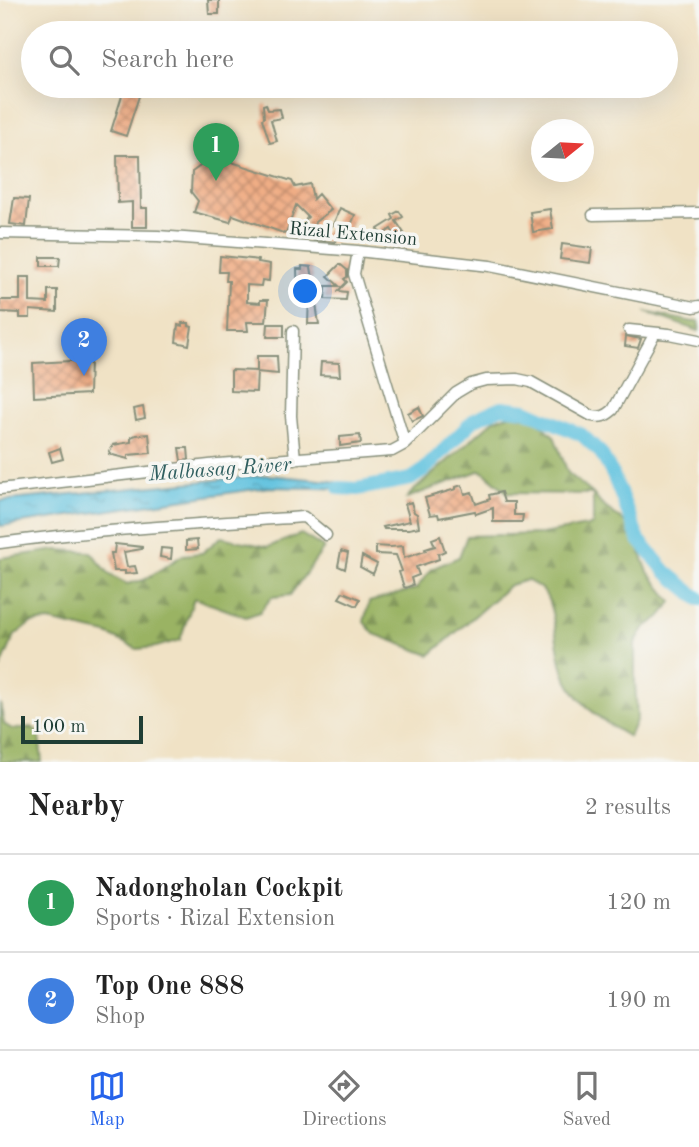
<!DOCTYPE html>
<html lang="en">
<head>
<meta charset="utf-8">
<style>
	:root { --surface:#fff; --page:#f2f2f2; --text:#222; --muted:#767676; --line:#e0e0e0; --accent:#2563eb }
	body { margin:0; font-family:"Old Standard TT",serif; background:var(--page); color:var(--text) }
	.compass { position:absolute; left:531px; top:119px; width:63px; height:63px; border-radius:50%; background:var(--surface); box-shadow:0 7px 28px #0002; rotate:72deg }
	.scale { position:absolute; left:21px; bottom:18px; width:122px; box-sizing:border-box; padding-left:7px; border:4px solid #1f3d34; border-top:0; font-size:19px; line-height:24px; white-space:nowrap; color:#1f3d34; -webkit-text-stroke:5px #f6f6f2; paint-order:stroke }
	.you { position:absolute; left:306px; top:292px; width:24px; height:24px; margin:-18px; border:5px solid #fff; border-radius:50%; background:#1a73e8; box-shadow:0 0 0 10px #1a73e833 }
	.badge { display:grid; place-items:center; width:46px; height:46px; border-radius:50%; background:var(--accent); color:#fff; font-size:23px; font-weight:700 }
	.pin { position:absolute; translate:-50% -58px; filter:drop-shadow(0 2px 4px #0008) }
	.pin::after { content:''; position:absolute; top:37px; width:24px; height:21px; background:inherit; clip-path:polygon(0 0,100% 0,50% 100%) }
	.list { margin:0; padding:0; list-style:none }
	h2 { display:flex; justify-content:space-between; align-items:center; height:91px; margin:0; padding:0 28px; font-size:30px }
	h2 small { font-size:23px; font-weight:400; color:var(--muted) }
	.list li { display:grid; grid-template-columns:46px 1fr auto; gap:21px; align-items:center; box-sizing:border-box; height:98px; padding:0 28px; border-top:2px solid var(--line) }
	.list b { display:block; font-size:26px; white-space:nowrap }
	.list p { margin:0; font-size:23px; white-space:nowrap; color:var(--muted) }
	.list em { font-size:23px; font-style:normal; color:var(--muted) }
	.icon { flex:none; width:38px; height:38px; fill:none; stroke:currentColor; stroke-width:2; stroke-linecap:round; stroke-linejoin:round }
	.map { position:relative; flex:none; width:699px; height:762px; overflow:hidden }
	.search { position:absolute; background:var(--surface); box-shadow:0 7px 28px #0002; left:21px; right:21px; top:21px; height:77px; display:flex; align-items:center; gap:18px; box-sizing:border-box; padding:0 24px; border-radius:38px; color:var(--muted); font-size:26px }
	.sheet { height:287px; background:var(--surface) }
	nav { display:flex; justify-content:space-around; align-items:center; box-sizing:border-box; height:98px; border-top:2px solid var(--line); background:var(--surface); font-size:19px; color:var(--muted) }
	nav a { display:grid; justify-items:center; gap:4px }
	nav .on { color:var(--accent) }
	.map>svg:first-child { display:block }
	.forest { fill:url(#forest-firs); stroke:#5c784c; stroke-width:2 }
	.water { fill:url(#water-ripples); stroke:#40808a; stroke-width:2 }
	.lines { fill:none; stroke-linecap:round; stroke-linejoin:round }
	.river { stroke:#60c2df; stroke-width:14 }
	.building { fill:url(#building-cross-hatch) }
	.minor-casing { stroke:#88907c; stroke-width:13 }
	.minor { stroke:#fff; stroke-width:10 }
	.labels { text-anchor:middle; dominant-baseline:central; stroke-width:7; stroke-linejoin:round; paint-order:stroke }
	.street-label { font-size:19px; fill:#1f3d34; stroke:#f6f6f2 }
	.water-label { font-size:21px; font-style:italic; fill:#2f5e5f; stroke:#f6f6f2 }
</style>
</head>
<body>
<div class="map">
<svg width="699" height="762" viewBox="0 0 699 762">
	<defs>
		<pattern id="forest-firs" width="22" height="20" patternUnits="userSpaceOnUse" patternTransform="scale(1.75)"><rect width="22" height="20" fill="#9ab364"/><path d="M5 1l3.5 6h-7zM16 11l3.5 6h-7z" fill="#7d9353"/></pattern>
		<pattern id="water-ripples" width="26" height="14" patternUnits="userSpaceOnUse" patternTransform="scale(1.75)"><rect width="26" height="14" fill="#60c2df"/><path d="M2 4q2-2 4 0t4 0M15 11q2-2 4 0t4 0" fill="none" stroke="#4f9fb6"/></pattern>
		<pattern id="building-cross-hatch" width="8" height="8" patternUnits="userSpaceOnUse" patternTransform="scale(1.75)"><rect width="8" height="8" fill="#f0ad85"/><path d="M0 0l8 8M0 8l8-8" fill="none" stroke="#c28e6e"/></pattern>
	</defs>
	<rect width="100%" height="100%" fill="#f6f6f2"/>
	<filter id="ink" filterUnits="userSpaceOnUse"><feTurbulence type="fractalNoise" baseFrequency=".0143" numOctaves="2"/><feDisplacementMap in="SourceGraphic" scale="14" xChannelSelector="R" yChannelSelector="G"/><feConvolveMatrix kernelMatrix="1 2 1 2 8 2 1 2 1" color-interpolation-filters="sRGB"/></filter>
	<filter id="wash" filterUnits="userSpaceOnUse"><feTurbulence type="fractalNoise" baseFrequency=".00686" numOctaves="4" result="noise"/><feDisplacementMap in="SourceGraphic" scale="28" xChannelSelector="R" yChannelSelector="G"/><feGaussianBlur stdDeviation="1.57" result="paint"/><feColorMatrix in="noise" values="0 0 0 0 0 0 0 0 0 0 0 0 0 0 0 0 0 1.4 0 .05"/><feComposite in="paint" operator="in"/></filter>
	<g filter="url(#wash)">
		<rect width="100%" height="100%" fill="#f0e2c5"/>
		<!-- forest -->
		<path class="forest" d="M 645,312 L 693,322 L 699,321 L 699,331 Z
			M 511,414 L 531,418 L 540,423 L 554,436 L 568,473 L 593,494 L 601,504 L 631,527 L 648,572 L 672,602 L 660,617 L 644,628 L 635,643 L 635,682 L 637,718 L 629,737 C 604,722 580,706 566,678 C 555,657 557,602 541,589 C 537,585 531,583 527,580 L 510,585 L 430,655 L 374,634 L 364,622 L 369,602 L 416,589 L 431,569 L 459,557 L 467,536 L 542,534 L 593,525 L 593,494 L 508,493 L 481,470 L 407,498 L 411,493 L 494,420 Z
			M 301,534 L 324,548 L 290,595 L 272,597 L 260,612 L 246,617 L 194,598 L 180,640 L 156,647 L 137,649 L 107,634 L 49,621 L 31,623 L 15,635 L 0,669 L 0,558 L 57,550 L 91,552 L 110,575 L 127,584 L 144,580 L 183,555 L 202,553 L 221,537 L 268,547 Z
			M 0,703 L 4,724 L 12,729 L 32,727 L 39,734 L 42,762 L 0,762 Z"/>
		<!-- water -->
		<path class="water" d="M 268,475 L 331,481 L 357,489 L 269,487 L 0,526 L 0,501 Z"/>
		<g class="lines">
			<!-- river -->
			<path class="river" d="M 339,488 L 357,489 L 411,479 L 423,471 L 475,419 L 502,407 L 525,410 L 582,435 L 601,453 L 613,475 L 639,540 L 666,572 L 699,599"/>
		</g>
		<g id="blocks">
			<!-- building -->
			<path class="building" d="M 208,0 L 219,0 L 219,14 L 209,14 Z
				M 125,86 L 142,87 L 126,136 L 111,131 Z
				M 266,104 L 268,110 L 280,109 L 282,118 L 271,120 L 277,141 L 270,143 L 262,119 L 264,118 L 263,105 Z
				M 117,155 L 140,155 L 141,208 L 147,208 L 147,227 L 132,227 L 132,202 L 118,203 Z
				M 225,160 L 292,181 L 295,187 L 310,184 L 313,199 L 318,194 L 331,210 L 315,222 L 313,231 L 325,233 L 333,225 L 340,208 L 355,215 L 348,233 L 340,229 L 335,242 L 314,240 L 314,238 L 298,234 L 299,230 L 304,230 L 306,219 L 308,217 L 296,205 L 286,234 L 233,215 L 230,222 L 194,212 L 198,201 L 191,192 L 192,172 L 207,161 Z
				M 14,198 L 29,199 L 26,226 L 10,224 Z
				M 550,209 L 553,229 L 533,232 L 530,212 Z
				M 399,211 L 403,217 L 396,221 L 404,233 L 396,237 L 391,229 L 382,235 L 378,229 L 394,219 L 392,215 Z
				M 562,244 L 592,248 L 590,263 L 560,259 Z
				M 220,256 L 251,259 L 258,260 L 258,262 L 270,264 L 269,281 L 262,280 L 261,286 L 247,285 L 247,302 L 260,303 L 260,300 L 268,300 L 266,322 L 247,322 L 248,331 L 227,331 L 229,281 L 226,281 L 227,272 L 219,272 Z
				M 41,257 L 60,257 L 59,266 L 41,266 Z
				M 339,265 L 341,265 L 347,270 L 347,277 L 344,279 L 347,282 L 338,291 L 347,292 L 346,300 L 325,299 L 326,286 L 339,286 L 328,276 Z
				M 302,266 L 311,267 L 313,279 L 308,280 L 307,302 L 298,301 L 297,269 L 302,269 Z
				M 20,277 L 30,277 L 30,302 L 48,303 L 48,290 L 57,290 L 57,312 L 30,310 L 30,318 L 20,318 L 20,313 L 0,312 L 0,300 L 20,300 Z
				M 309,296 L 315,297 L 319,324 L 308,324 Z
				M 182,323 L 189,323 L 189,326 L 192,327 L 189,345 L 176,342 L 178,325 L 183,326 Z
				M 268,324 L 284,324 L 284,337 L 267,337 Z
				M 626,336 L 641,339 L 638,348 L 625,346 Z
				M 257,356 L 277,356 L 278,374 L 257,372 Z
				M 90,360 L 89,394 L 34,397 L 33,363 Z
				M 321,362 L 339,363 L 340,376 L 320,375 Z
				M 231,370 L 257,371 L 256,392 L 231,391 Z
				M 143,407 L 145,418 L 136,420 L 134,409 Z
				M 419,407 L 423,416 L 412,421 L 408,413 Z
				M 149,434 L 151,453 L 128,455 L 128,459 L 109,454 L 113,445 L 131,442 L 131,437 L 136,435 Z
				M 360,435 L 361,443 L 340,446 L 340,437 Z
				M 60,448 L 63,459 L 52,462 L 49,452 Z
				M 179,448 L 188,448 L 189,460 L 181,461 Z
				M 462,485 L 465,494 L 472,492 L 476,504 L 490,499 L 489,495 L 501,492 L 504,502 L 514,502 L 514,515 L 523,515 L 522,522 L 493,522 L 493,508 L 476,514 L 475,511 L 439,518 L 438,514 L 430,515 L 425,498 L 456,489 L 456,487 Z
				M 411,502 L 414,512 L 417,514 L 419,527 L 409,529 L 384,529 L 383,527 L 410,521 L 405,504 Z
				M 440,536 L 445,551 L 438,554 L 439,559 L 416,567 L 419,575 L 411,578 L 413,585 L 406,588 L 404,587 L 399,572 L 402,571 L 396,555 L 376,554 L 376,546 L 390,547 L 403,546 L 404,558 L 426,551 L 425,549 L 435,546 L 432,539 Z
				M 197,540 L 198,549 L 186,550 L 186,541 Z
				M 115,544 L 142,547 L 142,549 L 124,552 L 127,567 L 135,566 L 137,573 L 125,574 L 125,571 L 114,571 L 111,553 L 114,553 Z
				M 161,548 L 172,549 L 171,559 L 160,557 Z
				M 341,551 L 348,553 L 345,569 L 338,566 Z
				M 362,556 L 377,564 L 373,574 L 360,567 Z
				M 343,592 L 360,599 L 357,606 L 339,598 Z"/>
		</g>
	</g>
	<g filter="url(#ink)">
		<use href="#blocks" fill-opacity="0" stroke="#88907c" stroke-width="2"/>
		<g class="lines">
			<!-- minor casing -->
			<g class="minor-casing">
				<path id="minor" d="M 593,215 L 699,213
					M 0,233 L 158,236 L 358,251 L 490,266 L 694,307 L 699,306
					M 358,251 L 354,274 L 405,444
					M 629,330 L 669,334 L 699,340
					M 293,331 L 291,416 L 295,459
					M 0,489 L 218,464 L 392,451 L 405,444 L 456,393 L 471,384 L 486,380 L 517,379 L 531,382 L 592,416 C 601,418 606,416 613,410 L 655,333
					M 0,543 C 101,529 203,524 304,517 L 326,535"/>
			</g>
			<!-- minor -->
			<use href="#minor" class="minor"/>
		</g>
	</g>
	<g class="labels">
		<!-- street labels -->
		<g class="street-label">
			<text transform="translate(353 235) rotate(5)">Rizal Extension</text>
		</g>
		<!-- water labels -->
		<g class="water-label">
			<text transform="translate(220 470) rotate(-4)">Malbasag River</text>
		</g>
	</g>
</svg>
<svg class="compass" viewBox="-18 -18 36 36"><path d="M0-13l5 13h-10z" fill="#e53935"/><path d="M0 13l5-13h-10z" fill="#767676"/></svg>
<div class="scale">100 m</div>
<div class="you"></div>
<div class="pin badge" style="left:216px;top:181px;background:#2e9e5b">1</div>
<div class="pin badge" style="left:84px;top:376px;background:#3f7fe0">2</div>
<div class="search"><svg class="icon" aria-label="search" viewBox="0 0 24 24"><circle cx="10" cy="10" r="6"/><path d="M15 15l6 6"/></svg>Search here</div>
</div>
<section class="sheet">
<h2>Nearby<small>2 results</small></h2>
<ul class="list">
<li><span class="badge" style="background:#2e9e5b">1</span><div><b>Nadongholan Cockpit</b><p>Sports · Rizal Extension</p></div><em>120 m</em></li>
<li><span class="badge" style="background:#3f7fe0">2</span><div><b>Top One 888</b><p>Shop</p></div><em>190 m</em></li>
</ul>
</section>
<nav>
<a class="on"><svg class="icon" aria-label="map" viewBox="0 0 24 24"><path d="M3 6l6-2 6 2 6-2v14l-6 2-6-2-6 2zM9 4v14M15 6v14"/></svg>Map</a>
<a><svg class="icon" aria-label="directions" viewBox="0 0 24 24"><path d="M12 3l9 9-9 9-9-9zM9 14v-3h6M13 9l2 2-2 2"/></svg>Directions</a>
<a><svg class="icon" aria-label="saved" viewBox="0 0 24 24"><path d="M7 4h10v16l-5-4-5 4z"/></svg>Saved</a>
</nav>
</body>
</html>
